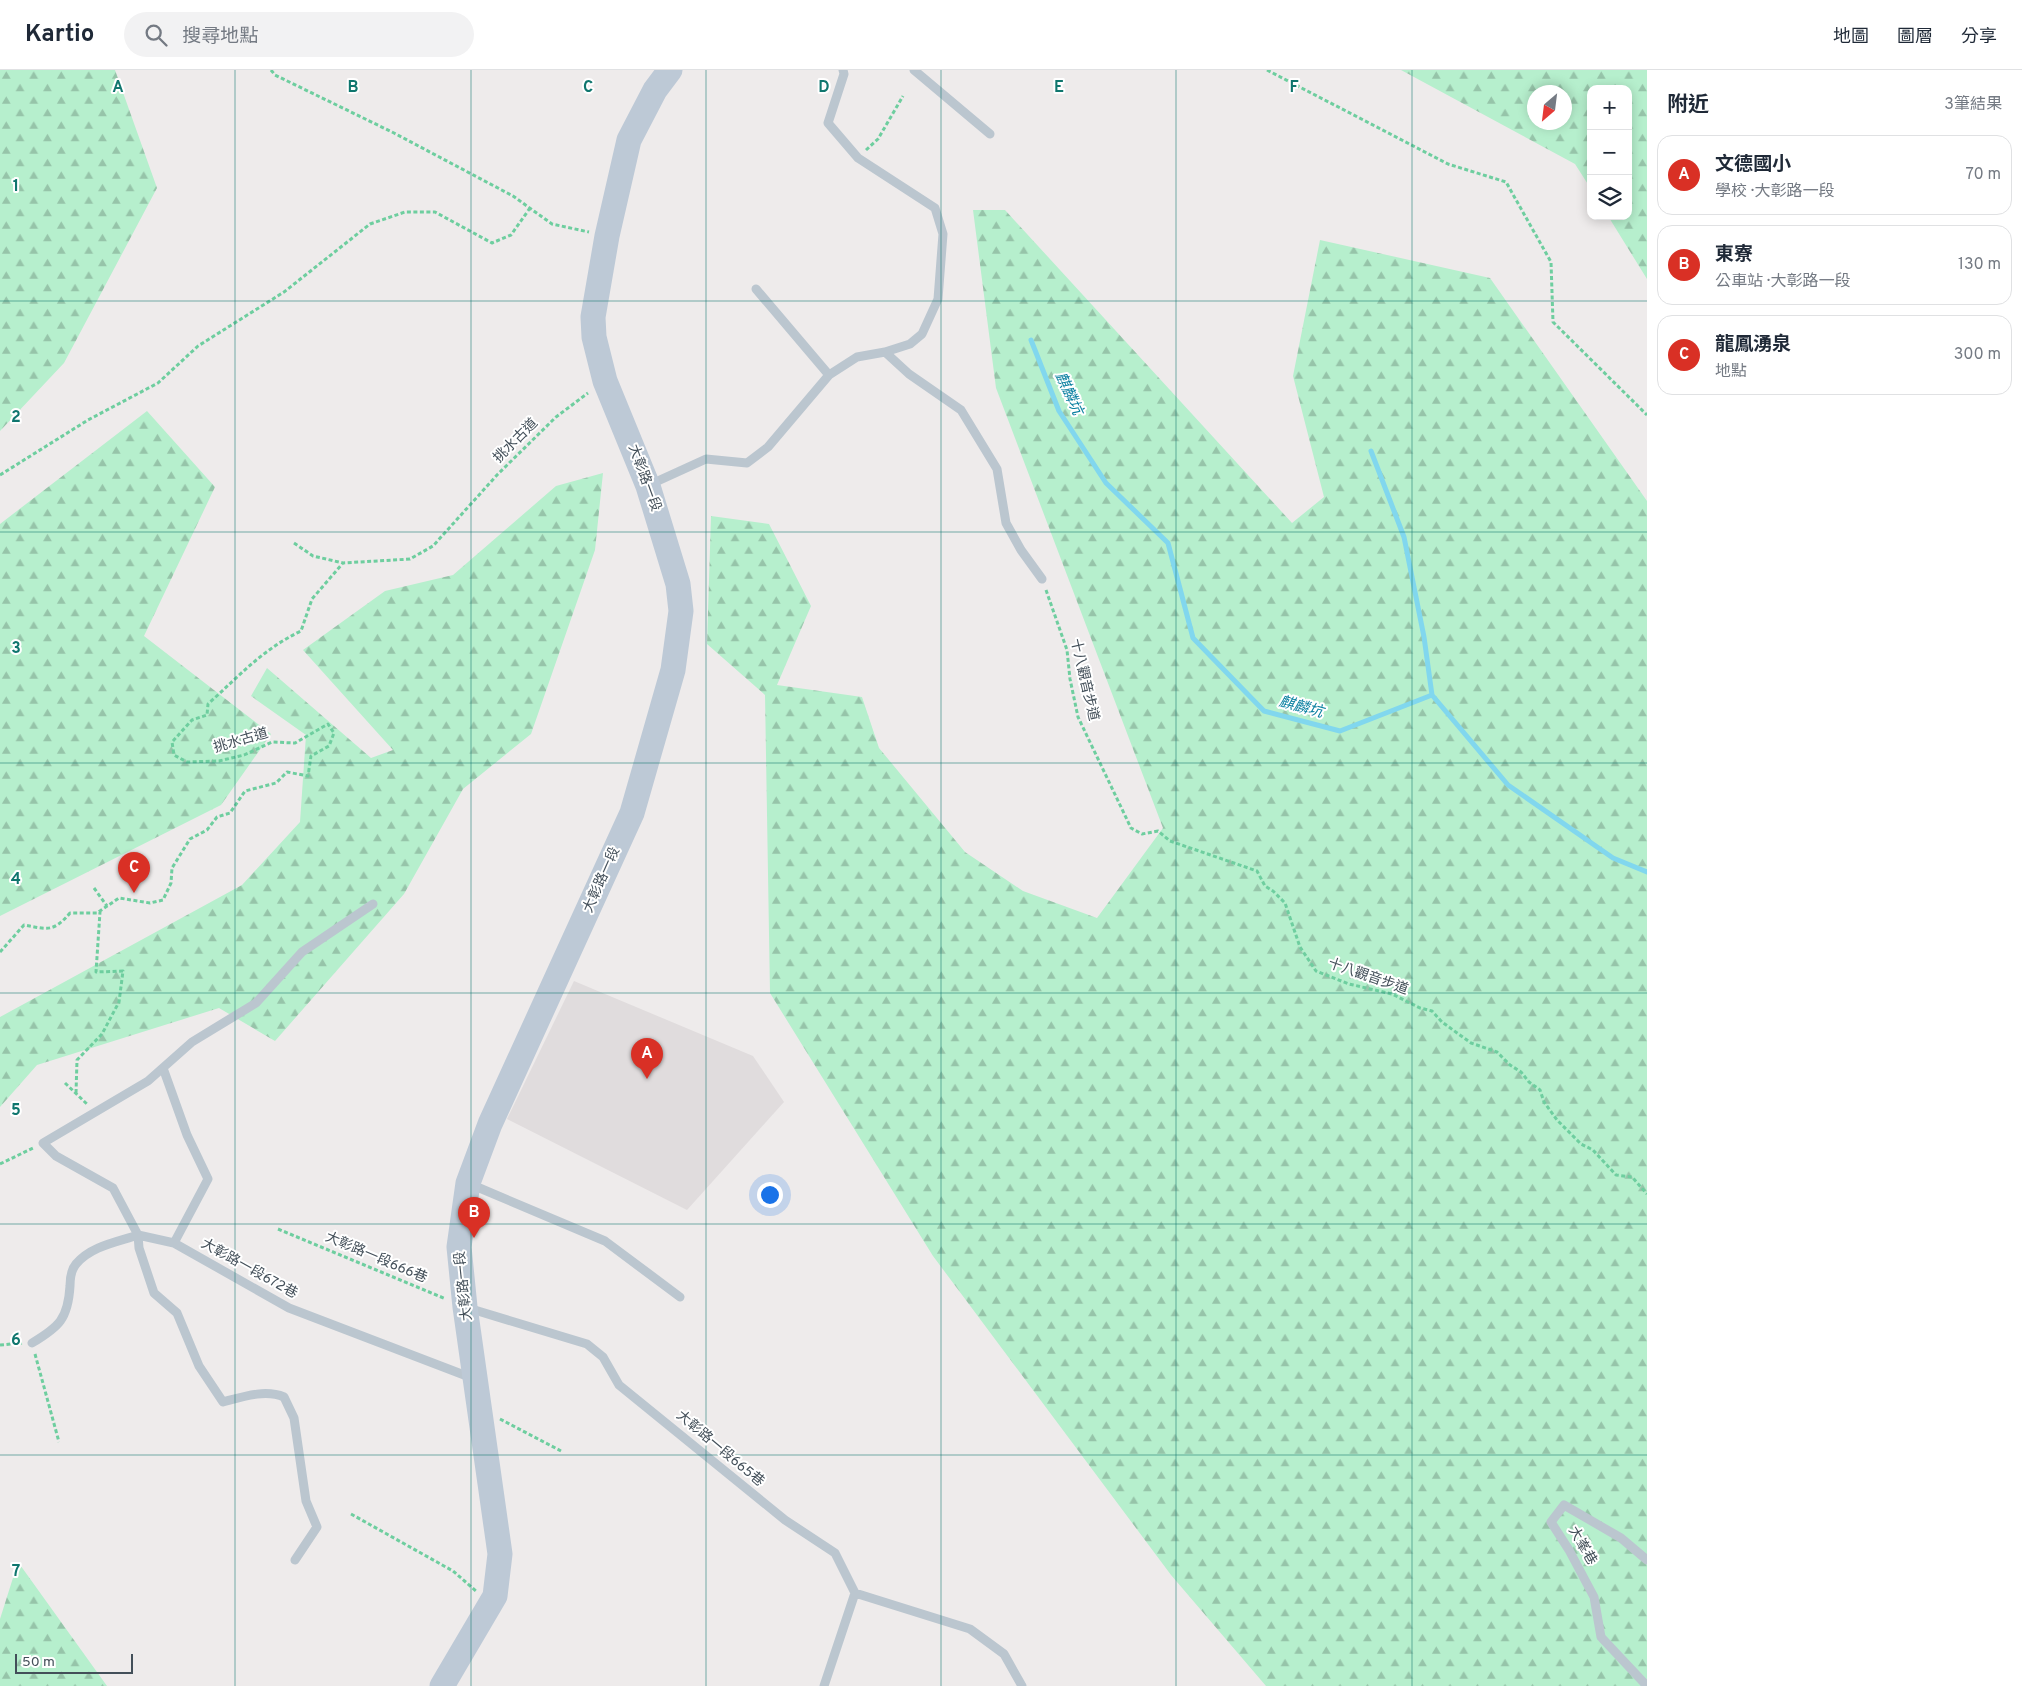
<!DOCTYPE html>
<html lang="zh-TW">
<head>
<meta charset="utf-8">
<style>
	:root { --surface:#fff; --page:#f2f2f3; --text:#1f2937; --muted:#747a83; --line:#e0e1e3; --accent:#d93025 }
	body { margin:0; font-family:Overpass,"Noto Sans TC",sans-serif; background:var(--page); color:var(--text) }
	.controls { position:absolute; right:15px; top:15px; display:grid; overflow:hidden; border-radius:10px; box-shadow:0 2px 12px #0003 }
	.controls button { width:45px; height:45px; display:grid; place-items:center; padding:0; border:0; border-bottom:1px solid var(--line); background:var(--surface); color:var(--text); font:25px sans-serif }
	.compass { position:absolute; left:1527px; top:15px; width:45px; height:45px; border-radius:50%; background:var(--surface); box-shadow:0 2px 12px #0003; rotate:208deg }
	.scale { position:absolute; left:15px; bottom:12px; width:118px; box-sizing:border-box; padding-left:5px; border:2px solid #434f59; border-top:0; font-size:14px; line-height:18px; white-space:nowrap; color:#434f59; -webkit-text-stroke:4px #fff; paint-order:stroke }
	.you { position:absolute; left:769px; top:1124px; width:18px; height:18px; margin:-12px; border:4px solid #fff; border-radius:50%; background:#1a73e8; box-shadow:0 0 0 8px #1a73e833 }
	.badge { display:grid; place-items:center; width:32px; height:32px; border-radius:50%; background:var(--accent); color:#fff; font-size:16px; font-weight:700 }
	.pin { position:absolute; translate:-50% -41px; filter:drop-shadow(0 1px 2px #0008) }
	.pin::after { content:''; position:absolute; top:26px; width:18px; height:15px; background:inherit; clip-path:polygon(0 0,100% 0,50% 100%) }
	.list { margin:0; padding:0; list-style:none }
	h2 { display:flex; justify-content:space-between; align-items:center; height:65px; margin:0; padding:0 20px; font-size:21px }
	h2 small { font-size:16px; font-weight:400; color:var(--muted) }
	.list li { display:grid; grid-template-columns:32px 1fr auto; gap:15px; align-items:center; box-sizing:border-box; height:80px; margin:0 10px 10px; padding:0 10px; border:1px solid var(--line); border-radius:15px }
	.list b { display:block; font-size:19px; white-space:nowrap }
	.list p { margin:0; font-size:16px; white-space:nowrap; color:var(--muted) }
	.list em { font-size:16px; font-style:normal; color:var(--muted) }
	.icon { flex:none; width:28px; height:28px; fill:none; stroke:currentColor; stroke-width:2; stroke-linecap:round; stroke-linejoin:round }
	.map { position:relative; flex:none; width:1647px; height:1616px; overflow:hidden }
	header { display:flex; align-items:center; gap:30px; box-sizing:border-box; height:70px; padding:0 25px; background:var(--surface); border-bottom:1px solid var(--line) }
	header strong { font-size:24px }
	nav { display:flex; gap:28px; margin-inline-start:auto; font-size:18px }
	.search { width:350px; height:45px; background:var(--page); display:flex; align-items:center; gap:12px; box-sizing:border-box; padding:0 18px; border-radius:28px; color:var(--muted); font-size:19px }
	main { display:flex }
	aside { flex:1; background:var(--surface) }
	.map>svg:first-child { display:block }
	.education { fill:#e0dcdd }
	.forest { fill:url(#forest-firs); fill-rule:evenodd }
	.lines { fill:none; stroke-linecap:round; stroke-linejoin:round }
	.stream { stroke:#81d7ee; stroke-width:5 }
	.path { stroke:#6ece9f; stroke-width:3; stroke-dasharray:4 2.5; stroke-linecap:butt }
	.service { stroke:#bbc6cf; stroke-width:9 }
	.secondary { stroke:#bdc9d6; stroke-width:25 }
	.grid { fill:none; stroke:#0f766e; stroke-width:1; stroke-opacity:0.55 }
	.labels { text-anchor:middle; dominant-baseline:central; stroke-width:4; stroke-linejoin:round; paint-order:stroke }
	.street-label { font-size:14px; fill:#434f59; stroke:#fff }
	.water-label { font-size:15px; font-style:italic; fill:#087fa0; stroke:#fff }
	.grid-label { font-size:16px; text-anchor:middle; font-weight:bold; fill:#0f766e; stroke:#fff; stroke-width:4; stroke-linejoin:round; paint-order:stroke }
</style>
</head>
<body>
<header>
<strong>Kartio</strong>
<div class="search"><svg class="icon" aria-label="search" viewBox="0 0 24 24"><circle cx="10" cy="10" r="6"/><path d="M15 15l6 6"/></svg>搜尋地點</div>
<nav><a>地圖</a><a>圖層</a><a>分享</a></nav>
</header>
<main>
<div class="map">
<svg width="1647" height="1616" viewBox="0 0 1647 1616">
	<defs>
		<pattern id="forest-firs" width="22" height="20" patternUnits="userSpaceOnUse" patternTransform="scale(1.25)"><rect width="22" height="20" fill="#b6efcd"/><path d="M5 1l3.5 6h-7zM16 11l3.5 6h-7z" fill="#96c4a9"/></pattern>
	</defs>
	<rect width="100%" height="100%" fill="#eeebeb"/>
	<!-- education -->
	<path class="education" d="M 574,911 L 753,986 L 784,1032 L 687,1140 L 507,1049 Z"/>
	<!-- forest -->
	<path class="forest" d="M 0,0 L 115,0 L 157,118 L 64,293 L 0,361 Z
		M 1401,0 L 1647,0 L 1647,209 L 1608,146 L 1628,146 L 1628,19 L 1591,19 L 1591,119 L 1575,94 ZM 1564,22 L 1564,52 L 1534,52 L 1534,22 Z
		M 973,140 L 1005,140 L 1292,453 L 1324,427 L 1293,306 L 1320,170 L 1490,208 L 1647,431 L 1647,1616 L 1266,1616 L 1171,1505 L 933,1186 L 770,923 L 765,625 L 707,574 L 711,446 L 769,454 L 811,536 L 777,615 L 862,627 L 879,678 L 965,782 L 1023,821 L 1097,848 L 1163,758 L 996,318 Z
		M 147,341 L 215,417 L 144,566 L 271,664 L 221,735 L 0,846 L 0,454 Z
		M 603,403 L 595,480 L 531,664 L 463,719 L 404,824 L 275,971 L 219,938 L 37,995 L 0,1037 L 0,947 L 242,815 L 300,752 L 306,665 L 251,626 L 267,598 L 371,688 L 393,680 L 303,580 L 385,521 L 453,505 L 556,416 Z
		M 18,1492 L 107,1616 L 0,1616 L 0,1549 Z"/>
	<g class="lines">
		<!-- stream -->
		<path class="stream" d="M 1031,270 L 1059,341 L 1106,413 L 1168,473 L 1193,568 L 1264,641 L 1340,661 L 1432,625 L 1508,715 L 1613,788 L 1647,802
			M 1371,381 L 1404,467 L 1424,567 L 1432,625"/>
		<!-- path -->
		<path class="path" d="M 271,0 L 275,5 L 394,63 L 513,126 L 552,154 L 589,162
			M 1267,0 L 1448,94 L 1506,112 L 1551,192 L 1553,252 L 1647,345
			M 866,80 L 878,69 L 903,26
			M 0,405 L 88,350 L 158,313 L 198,276 L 284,222 L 370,154 L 405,142 L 435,142 L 492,173 L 511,165 L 530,138
			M 294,473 L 313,486 L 343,493 L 410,489 L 433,476 L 497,405 L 556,347 L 588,323
			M 1046,520 L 1067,580 L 1070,609 L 1078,647 L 1131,758 L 1142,764 L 1158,761 L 1170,771 L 1257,801 L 1265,816 L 1273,821 L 1285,833 L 1300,877 L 1316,901 L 1349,914 L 1392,924 L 1420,938 L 1432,941 L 1442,952 L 1471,973 L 1497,982 L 1510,995 L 1521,1002 L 1529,1012 L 1540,1020 L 1544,1032 L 1557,1050 L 1581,1074 L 1593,1080 L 1616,1105 L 1632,1107 L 1647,1124
			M 94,818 L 107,836
			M 0,882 L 24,855 C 47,859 53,863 70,843 L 97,843 L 119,828 L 150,833 L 163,830 L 171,813 L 172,798 L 190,769 L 207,760 L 217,747 L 230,743 L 245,721 L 276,713 L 287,702 L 308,706 L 311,686 L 329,676 L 334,663 L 328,654 L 295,673 L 272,672 L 244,685 L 219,691 L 187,692 L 174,685 L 172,672 L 192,650 L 207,645 L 208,634 C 239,606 263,579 301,561 L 312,529 L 343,493
			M 65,1013 L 88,1035
			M 76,1023 L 77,990 L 102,964 L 119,932 L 123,901 L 96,902 L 100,842
			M 0,1094 L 33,1078
			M 278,1159 L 446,1229
			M 0,1275 L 22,1273
			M 35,1284 L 59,1372
			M 500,1349 L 561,1381
			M 351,1444 L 453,1501 L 476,1521"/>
		<!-- service -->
		<path class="service" d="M 843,0 L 844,4 L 828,53 L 858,88 L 935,138 L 943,164 L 938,229 L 922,264 L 910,274 L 885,282
			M 914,0 L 990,64
			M 756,219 L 829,305
			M 649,415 L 706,389 L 747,393 L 768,377 L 829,305 L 857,287 L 885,282 L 909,304 L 961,340 L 997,399 L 1006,453 L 1021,480 L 1042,509
			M 373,834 L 302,882 L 256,933 L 192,972 L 148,1011 L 43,1073 L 56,1086 L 113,1118 L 138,1165 L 174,1173 L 289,1238 L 472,1308
			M 163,998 L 187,1065 L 208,1109 L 174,1173
			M 470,1114 L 605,1171 L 680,1227
			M 468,1238 L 587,1274 L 603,1287 L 619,1315 L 785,1450 L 835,1483 L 855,1523 L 824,1616
			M 32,1273 C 59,1257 68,1249 70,1216 C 70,1210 71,1200 76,1194 C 91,1176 117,1172 138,1165 L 139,1178 L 154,1223 L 177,1243 L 199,1296 L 223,1332 C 242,1327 265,1319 284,1327 L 294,1348 L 306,1431 L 317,1457 L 295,1490
			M 855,1523 L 970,1559 L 1004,1584 L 1022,1616
			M 1647,1616 L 1601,1567 L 1594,1527 L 1569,1480 L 1551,1452 L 1564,1435 L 1621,1468 L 1647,1490"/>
		<!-- secondary -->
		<path class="secondary" d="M 442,1616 L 495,1526 L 500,1484 L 465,1237 L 459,1177 L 468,1113 L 490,1054 L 632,743 L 673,600 L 681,541 L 678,514 L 648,416 L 605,311 L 594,267 L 593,247 L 607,166 L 629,70 L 655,20 L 670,0"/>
	</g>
	<!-- grid -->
	<path class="grid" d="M 235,0 L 235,1616M 471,0 L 471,1616M 706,0 L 706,1616M 941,0 L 941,1616M 1176,0 L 1176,1616M 1412,0 L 1412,1616M 0,231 L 1647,231M 0,462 L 1647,462M 0,693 L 1647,693M 0,923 L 1647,923M 0,1154 L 1647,1154M 0,1385 L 1647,1385"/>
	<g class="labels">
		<!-- street labels -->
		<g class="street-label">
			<text transform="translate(516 371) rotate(-45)">挑水古道</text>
			<text transform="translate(644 408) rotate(70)">大彰路一段</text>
			<text transform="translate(1084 610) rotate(77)">十八觀音步道</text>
			<text transform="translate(241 671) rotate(-16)">挑水古道</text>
			<text transform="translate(602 810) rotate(-66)">大彰路一段</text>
			<text transform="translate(1368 907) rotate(19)">十八觀音步道</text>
			<text transform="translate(376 1188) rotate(23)">大彰路一段666巷</text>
			<text transform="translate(249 1199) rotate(29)">大彰路一段672巷</text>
			<text transform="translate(464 1216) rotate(-96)">大彰路一段</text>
			<text transform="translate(720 1379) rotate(40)">大彰路一段665巷</text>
			<text transform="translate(1582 1476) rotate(60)">大峯巷</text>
		</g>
		<!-- water labels -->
		<g class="water-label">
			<text transform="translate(1068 324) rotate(65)">麒麟坑</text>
			<text transform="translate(1301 638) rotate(15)">麒麟坑</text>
		</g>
	</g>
	<g class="grid-label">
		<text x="118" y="22">A</text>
		<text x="353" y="22">B</text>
		<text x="588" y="22">C</text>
		<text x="824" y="22">D</text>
		<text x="1059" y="22">E</text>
		<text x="1294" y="22">F</text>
		<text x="16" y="121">1</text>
		<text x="16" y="352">2</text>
		<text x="16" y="583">3</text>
		<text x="16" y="814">4</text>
		<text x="16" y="1045">5</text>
		<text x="16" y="1275">6</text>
		<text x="16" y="1506">7</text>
	</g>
</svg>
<div class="controls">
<button>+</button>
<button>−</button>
<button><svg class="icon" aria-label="layers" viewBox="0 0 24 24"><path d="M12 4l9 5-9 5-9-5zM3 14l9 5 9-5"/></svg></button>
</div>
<svg class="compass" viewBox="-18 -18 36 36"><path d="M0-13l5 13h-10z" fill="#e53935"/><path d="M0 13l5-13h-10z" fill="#747a83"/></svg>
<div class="scale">50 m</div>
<div class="you"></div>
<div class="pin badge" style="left:647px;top:1009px">A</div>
<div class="pin badge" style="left:474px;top:1168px">B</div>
<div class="pin badge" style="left:134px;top:823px">C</div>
</div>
<aside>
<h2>附近<small>3筆結果</small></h2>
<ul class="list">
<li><span class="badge">A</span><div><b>文德國小</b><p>學校 · 大彰路一段</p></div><em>70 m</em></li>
<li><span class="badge">B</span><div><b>東寮</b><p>公車站 · 大彰路一段</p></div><em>130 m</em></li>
<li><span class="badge">C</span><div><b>龍鳳湧泉</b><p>地點</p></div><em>300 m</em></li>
</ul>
</aside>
</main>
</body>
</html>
